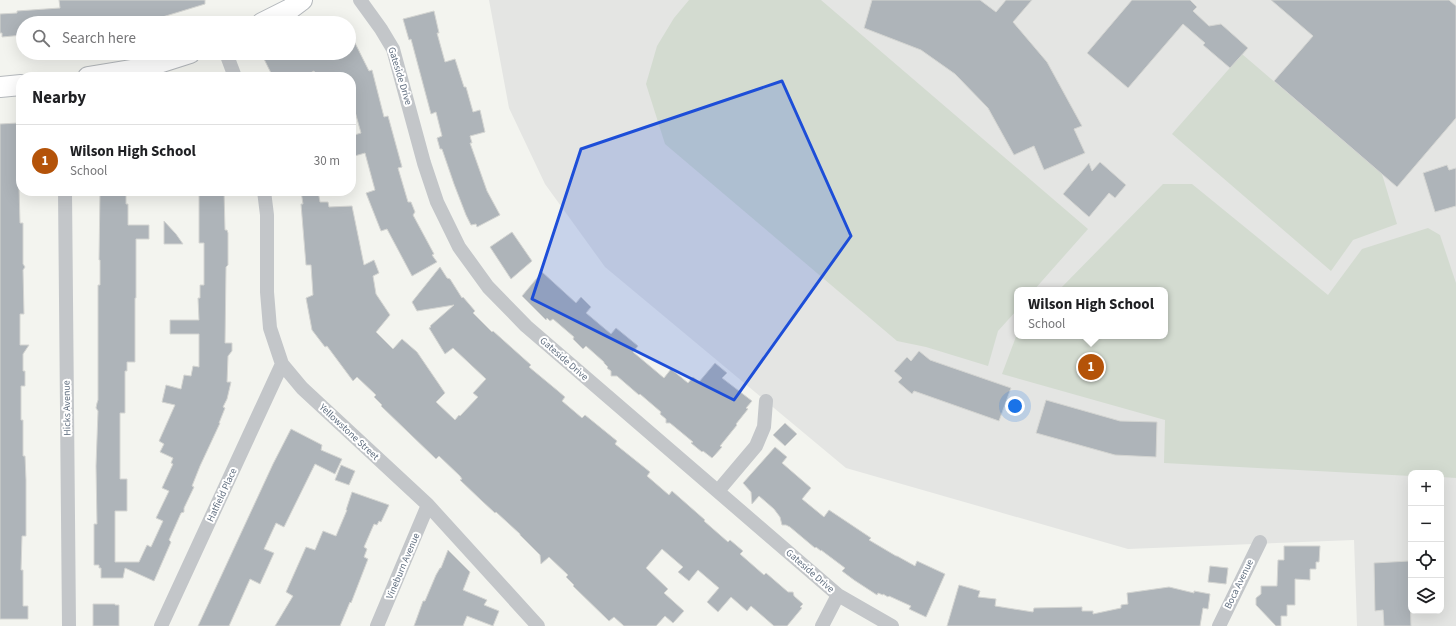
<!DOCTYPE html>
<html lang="en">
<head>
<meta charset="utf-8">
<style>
	:root { --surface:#fff; --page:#f6f6f6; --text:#202124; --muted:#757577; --line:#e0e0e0; --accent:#b45309 }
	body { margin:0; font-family:"Source Sans 3",sans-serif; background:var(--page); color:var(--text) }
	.controls { position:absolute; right:12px; bottom:12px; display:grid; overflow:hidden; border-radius:8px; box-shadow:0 4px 16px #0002 }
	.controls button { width:36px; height:36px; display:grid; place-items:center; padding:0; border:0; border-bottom:1px solid var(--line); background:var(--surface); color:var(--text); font:20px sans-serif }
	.you { position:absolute; left:1015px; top:406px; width:14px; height:14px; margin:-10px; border:3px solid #fff; border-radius:50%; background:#1a73e8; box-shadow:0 0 0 6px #1a73e833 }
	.badge { display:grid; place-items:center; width:26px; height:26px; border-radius:50%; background:var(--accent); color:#fff; font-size:13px; font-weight:700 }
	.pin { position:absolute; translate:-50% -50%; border:2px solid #fff; box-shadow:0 1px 4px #0006 }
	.popup { position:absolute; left:1014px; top:287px; width:154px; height:52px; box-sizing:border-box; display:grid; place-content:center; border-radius:8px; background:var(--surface); filter:drop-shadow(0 1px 3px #0005); font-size:13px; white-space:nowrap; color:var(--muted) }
	.popup b { font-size:15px; color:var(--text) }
	.popup::after { content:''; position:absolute; left:50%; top:100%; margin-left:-8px; border:8px solid transparent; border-top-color:var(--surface) }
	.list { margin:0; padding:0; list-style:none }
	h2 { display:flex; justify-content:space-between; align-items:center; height:52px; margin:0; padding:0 16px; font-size:17px }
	h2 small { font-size:13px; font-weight:400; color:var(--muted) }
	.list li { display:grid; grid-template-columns:26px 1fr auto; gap:12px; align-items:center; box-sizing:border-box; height:72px; padding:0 16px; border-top:1px solid var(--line) }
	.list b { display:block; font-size:15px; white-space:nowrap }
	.list p { margin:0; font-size:13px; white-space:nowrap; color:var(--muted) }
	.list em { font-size:13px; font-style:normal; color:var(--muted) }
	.icon { flex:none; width:22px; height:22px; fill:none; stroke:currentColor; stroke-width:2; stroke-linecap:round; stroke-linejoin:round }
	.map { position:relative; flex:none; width:1456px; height:626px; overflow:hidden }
	.search { position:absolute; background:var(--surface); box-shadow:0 4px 16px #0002; left:16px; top:16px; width:340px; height:44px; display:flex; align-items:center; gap:10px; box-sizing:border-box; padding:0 14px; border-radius:22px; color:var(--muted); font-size:15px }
	.panel { position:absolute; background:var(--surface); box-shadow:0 4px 16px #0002; left:16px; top:72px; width:340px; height:124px; border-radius:16px }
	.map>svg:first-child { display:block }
	.built { fill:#e4e5e3; fill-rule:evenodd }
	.green { fill:#d3dbd0 }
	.building { fill:#aeb4b9; stroke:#d4d5d2 }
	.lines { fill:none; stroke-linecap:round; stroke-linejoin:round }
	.secondary-casing { stroke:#b5b9bd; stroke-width:22 }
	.street { stroke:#c3c6c9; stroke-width:14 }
	.secondary { stroke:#fff; stroke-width:20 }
	.marked { fill:#1d4ed8; fill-opacity:0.2; stroke:#1d4ed8; stroke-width:3; stroke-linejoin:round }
	.labels { text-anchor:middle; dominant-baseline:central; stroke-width:4; stroke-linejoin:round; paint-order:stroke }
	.street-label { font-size:10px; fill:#627081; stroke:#fff }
</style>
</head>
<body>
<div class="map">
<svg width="1456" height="626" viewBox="0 0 1456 626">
	<rect width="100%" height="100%" fill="#f3f4ef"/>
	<!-- built -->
	<path class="built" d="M 489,0 L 1456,0 L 1456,626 L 1357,626 L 1354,540 L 1128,549 L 846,468 L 605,267 L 545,184 L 509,108 ZM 1017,290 L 1165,290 L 1165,336 L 1017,336 ZM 1411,473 L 1441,473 L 1441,611 L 1411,611 Z"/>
	<!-- green -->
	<path class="green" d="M 689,0 L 821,0 L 1088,229 L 1034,290 L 1017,290 L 1017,310 L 998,331 L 988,366 L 926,347 L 897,341 L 665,144 L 646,84 L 657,46 L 674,18 Z
		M 1242,54 L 1382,174 L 1397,224 L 1353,240 L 1331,271 L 1172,134 Z
		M 1163,184 L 1192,184 L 1328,295 L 1362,249 L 1428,228 L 1440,235 L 1456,283 L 1456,478 L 1441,477 L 1441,473 L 1411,473 L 1411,476 L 1164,463 L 1165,420 L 1002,374 L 1017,334 L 1017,336 L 1165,336 L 1165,290 L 1059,290 Z"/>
	<!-- building -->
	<path class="building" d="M 59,0 L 205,0 L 205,4 L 146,22 L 143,22 L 142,18 L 113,23 L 23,23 L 23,35 L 2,37 L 2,33 L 0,33 L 0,14 L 17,13 L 17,11 L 60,8 Z
		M 872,0 L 980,0 L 996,12 L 1006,0 L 1032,0 L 1013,22 L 1047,62 L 1082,126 L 1074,129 L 1085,153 L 1044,170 L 1034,146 L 1014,155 L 988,108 L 955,74 L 921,50 L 864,28 Z
		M 1132,0 L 1190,0 L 1197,7 L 1193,11 L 1209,26 L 1221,24 L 1248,48 L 1230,68 L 1203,45 L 1205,43 L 1183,24 L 1128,88 L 1087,53 Z
		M 1271,0 L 1449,0 L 1456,6 L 1456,118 L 1397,187 L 1274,81 L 1313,36 Z
		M 434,11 L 439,33 L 437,33 L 445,62 L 455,59 L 464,87 L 466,87 L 473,112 L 480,110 L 485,132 L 470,136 L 472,143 L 470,143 L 487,191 L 500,215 L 477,227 L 476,224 L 471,225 L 466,215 L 454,184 L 442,149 L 440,149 L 437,138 L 442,136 L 436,112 L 431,114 L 411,39 L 409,40 L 403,19 Z
		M 349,31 L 369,71 L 372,70 L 384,117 L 388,116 L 402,167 L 398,168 L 408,202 L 411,202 L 415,212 L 413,215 L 434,254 L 432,255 L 437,262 L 412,276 L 387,229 L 381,231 L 366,193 L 375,190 L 365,153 L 351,157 L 351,136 L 361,133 L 354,108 L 351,109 L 351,77 L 317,77 L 314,71 L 303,77 L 273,77 L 263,57 L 271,53 L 349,53 Z
		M 18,123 L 18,132 L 21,132 L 21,151 L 18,151 L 20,223 L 23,223 L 23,264 L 25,267 L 23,270 L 24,314 L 20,314 L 20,345 L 29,345 L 23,354 L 23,371 L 25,371 L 25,386 L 21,386 L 21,420 L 23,420 L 23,456 L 25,456 L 26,480 L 26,536 L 22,536 L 21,570 L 23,570 L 23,606 L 28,606 L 28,619 L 0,619 L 0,124 Z
		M 1100,162 L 1126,185 L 1115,198 L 1109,193 L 1089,217 L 1063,194 L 1089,163 L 1092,171 Z
		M 1447,165 L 1449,170 L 1456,168 L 1456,206 L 1435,212 L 1423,173 Z
		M 100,191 L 126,191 L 126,204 L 128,204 L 128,225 L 149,225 L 149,239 L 136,239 L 136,298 L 135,298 L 135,362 L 127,362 L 127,371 L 125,371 L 125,413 L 120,413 L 120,479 L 127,479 L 127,511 L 115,511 L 115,562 L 139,562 L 147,545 L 151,547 L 163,521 L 156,518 L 169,491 L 162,488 L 173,464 L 171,463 L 173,458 L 160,452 L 164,444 L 159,441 L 175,405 L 162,402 L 166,385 L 181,389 L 184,375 L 191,376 L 193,366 L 199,367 L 199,334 L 170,334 L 170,320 L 199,320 L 198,298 L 200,298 L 200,285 L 204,285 L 204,243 L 199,243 L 199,191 L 224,191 L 225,230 L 227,230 L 228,233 L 228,265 L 226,267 L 225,343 L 232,343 L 232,351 L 228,356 L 227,382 L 231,382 L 227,399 L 223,407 L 225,408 L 219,423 L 220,423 L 200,466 L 192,486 L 194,487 L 184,508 L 184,512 L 181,513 L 169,540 L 171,542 L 154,581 L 125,568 L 123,578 L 101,578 L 101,568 L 99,568 L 99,565 L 94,565 L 94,524 L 97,524 L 96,466 L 98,411 L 96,408 L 97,403 L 98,400 L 98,285 L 100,285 L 100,260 L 99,260 Z
		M 301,191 L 318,191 L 320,202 L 328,202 L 329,207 L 352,206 L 364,265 L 374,260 L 379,273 L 373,276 L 376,294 L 390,315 L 376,332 L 393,349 L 402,339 L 417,352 L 445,393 L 436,402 L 455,420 L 459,415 L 460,416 L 478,397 L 473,393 L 486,379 L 453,348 L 445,354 L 429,328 L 431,327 L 430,326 L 454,305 L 417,311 L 412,302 L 440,267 L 447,278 L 450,279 L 462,298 L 463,297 L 475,311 L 473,313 L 492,332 L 493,331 L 531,365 L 529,367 L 558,391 L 565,397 L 562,401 L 582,418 L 585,415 L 617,441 L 615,444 L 650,472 L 647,476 L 669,495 L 672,491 L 705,520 L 704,521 L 728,542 L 730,540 L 743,551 L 740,554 L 764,575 L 766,573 L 788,592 L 793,592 L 794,596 L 803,604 L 800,607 L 802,608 L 787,626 L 774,626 L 751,606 L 747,611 L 731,597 L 718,612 L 707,602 L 719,588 L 698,570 L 689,581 L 678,572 L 683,567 L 662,549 L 646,568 L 668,589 L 664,593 L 684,611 L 673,623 L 665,616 L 656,626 L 624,626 L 614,617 L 609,621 L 573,586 L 574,585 L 566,577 L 568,575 L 549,557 L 541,564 L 540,555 L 520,535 L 520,534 L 496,512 L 495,513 L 482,501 L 460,480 L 462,479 L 460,476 L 439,456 L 436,459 L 381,406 L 382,405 L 374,397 L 376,395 L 357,377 L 353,381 L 327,346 L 325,347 L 312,330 L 306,298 L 313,295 L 311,265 L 306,265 L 301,204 L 303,204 Z
		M 164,221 L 176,234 L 183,244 L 164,244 Z
		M 512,232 L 532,261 L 511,279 L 490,247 Z
		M 542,272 L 576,303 L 581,297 L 591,307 L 586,313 L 611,334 L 616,328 L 638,346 L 633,352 L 664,378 L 671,369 L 688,383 L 693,377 L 699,382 L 715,363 L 727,373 L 722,378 L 752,401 L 746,408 L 748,409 L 736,424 L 737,425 L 720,446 L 722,447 L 714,456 L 712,458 L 703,451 L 702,452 L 691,443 L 693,442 L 670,423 L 666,423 L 666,419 L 660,414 L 661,412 L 640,394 L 639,395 L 617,376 L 611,376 L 611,371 L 607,368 L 608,367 L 604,363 L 604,362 L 586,346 L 583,349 L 573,339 L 574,337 L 553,319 L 550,321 L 547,318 L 546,320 L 522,296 Z
		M 919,351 L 930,360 L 1011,388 L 999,421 L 914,391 L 912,394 L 898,382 L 902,378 L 894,371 L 907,357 L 911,361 Z
		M 1046,400 L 1120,421 L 1157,422 L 1156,457 L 1115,455 L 1036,433 Z
		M 785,423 L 797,434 L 785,446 L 773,435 Z
		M 291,429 L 322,445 L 321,450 L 342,459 L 335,474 L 315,464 L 284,527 L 276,523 L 264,549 L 274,553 L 260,584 L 250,579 L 229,626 L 198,626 L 273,464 Z
		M 775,447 L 787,457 L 782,463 L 811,488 L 802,499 L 824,517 L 829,510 L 871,538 L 869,540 L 896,556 L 897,556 L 915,566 L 917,561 L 945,574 L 926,617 L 909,609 L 911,606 L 889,596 L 888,597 L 883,594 L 883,595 L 878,593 L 877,595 L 854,580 L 842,571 L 845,568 L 821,550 L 821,551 L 816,547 L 815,548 L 790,527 L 786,525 L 782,525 L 780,517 L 774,509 L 759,496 L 752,504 L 751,492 L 743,483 Z
		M 341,465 L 355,471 L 349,485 L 335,480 Z
		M 352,492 L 389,505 L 381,522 L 379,521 L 377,525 L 374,524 L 364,547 L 367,549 L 364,557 L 368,559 L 351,603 L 350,602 L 340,626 L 275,626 L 293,596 L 286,592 L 306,547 L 315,550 L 323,531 L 336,536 L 347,510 L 346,510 Z
		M 1284,546 L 1320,546 L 1319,562 L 1316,562 L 1316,569 L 1310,569 L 1310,580 L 1295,579 L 1295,605 L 1287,605 L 1287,616 L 1281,616 L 1281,626 L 1276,626 L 1256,605 L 1256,598 L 1261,594 L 1261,586 L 1277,586 L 1278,560 L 1284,560 Z
		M 448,550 L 470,572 L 463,590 L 487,600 L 484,605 L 499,611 L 493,626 L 467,616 L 463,626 L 414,626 L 423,601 L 425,601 L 436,575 L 440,568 L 441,568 Z
		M 1409,561 L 1411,626 L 1384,626 L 1383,610 L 1375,611 L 1374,563 Z
		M 1210,566 L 1228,568 L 1226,584 L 1208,582 Z
		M 959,585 L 980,591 L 978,597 L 996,599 L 995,606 L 1033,612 L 1034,608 L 1082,607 L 1082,611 L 1093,611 L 1093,614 L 1121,608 L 1121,605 L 1128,604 L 1127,593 L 1169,587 L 1194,593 L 1194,591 L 1210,594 L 1208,609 L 1203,608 L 1200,626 L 947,626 Z
		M 93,604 L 115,604 L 115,605 L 119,605 L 119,626 L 93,626 Z"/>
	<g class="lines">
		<!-- secondary casing -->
		<g class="secondary-casing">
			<path id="secondary" d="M 262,23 L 290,9 L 302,0
				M 88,77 L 143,68 L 190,53
				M 0,87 L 21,85"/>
		</g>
		<!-- street -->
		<path class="street" d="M 360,0 L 381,29 L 393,49 L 424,163 L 437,202 L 459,247 L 488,287 L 526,326 L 838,595 L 892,626
			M 226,53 L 235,77
			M 65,191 L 69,626
			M 264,191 L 267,215 L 267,292 L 270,328 L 282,364 L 302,388 L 428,505 L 538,626
			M 718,491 L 756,446 L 764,427 L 766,401
			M 161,626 L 282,364
			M 377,626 L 428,505
			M 822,626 L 838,595
			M 1219,626 L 1260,542"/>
		<!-- secondary -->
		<use href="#secondary" class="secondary"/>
	</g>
	<!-- marked area -->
	<path class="marked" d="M 782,81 L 851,236 L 734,400 L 532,299 L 581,149 Z"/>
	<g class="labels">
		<!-- street labels -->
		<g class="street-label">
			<text transform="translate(400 76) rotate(73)">Gateside Drive</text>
			<text transform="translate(564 359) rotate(41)">Gateside Drive</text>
			<text transform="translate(67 408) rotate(-91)">Hicks Avenue</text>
			<text transform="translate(349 432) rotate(43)">Yellowstone Street</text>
			<text transform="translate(222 495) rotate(-65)">Hatfield Place</text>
			<text transform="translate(403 566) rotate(-67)">Vineburn Avenue</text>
			<text transform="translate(810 571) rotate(41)">Gateside Drive</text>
			<text transform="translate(1239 584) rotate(-64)">Boca Avenue</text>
		</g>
	</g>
</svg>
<div class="controls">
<button>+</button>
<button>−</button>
<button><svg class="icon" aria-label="locate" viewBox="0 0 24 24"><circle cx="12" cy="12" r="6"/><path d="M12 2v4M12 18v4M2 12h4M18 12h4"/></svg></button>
<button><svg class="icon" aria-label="layers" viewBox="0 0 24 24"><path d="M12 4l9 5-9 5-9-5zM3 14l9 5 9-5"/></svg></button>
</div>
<div class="you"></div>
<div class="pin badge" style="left:1091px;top:367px">1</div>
<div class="popup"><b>Wilson High School</b>School</div>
<div class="search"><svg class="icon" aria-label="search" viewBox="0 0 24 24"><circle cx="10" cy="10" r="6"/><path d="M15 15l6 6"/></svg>Search here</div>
<section class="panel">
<h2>Nearby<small></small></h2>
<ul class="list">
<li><span class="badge">1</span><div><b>Wilson High School</b><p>School</p></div><em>30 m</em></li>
</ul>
</section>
</div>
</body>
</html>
